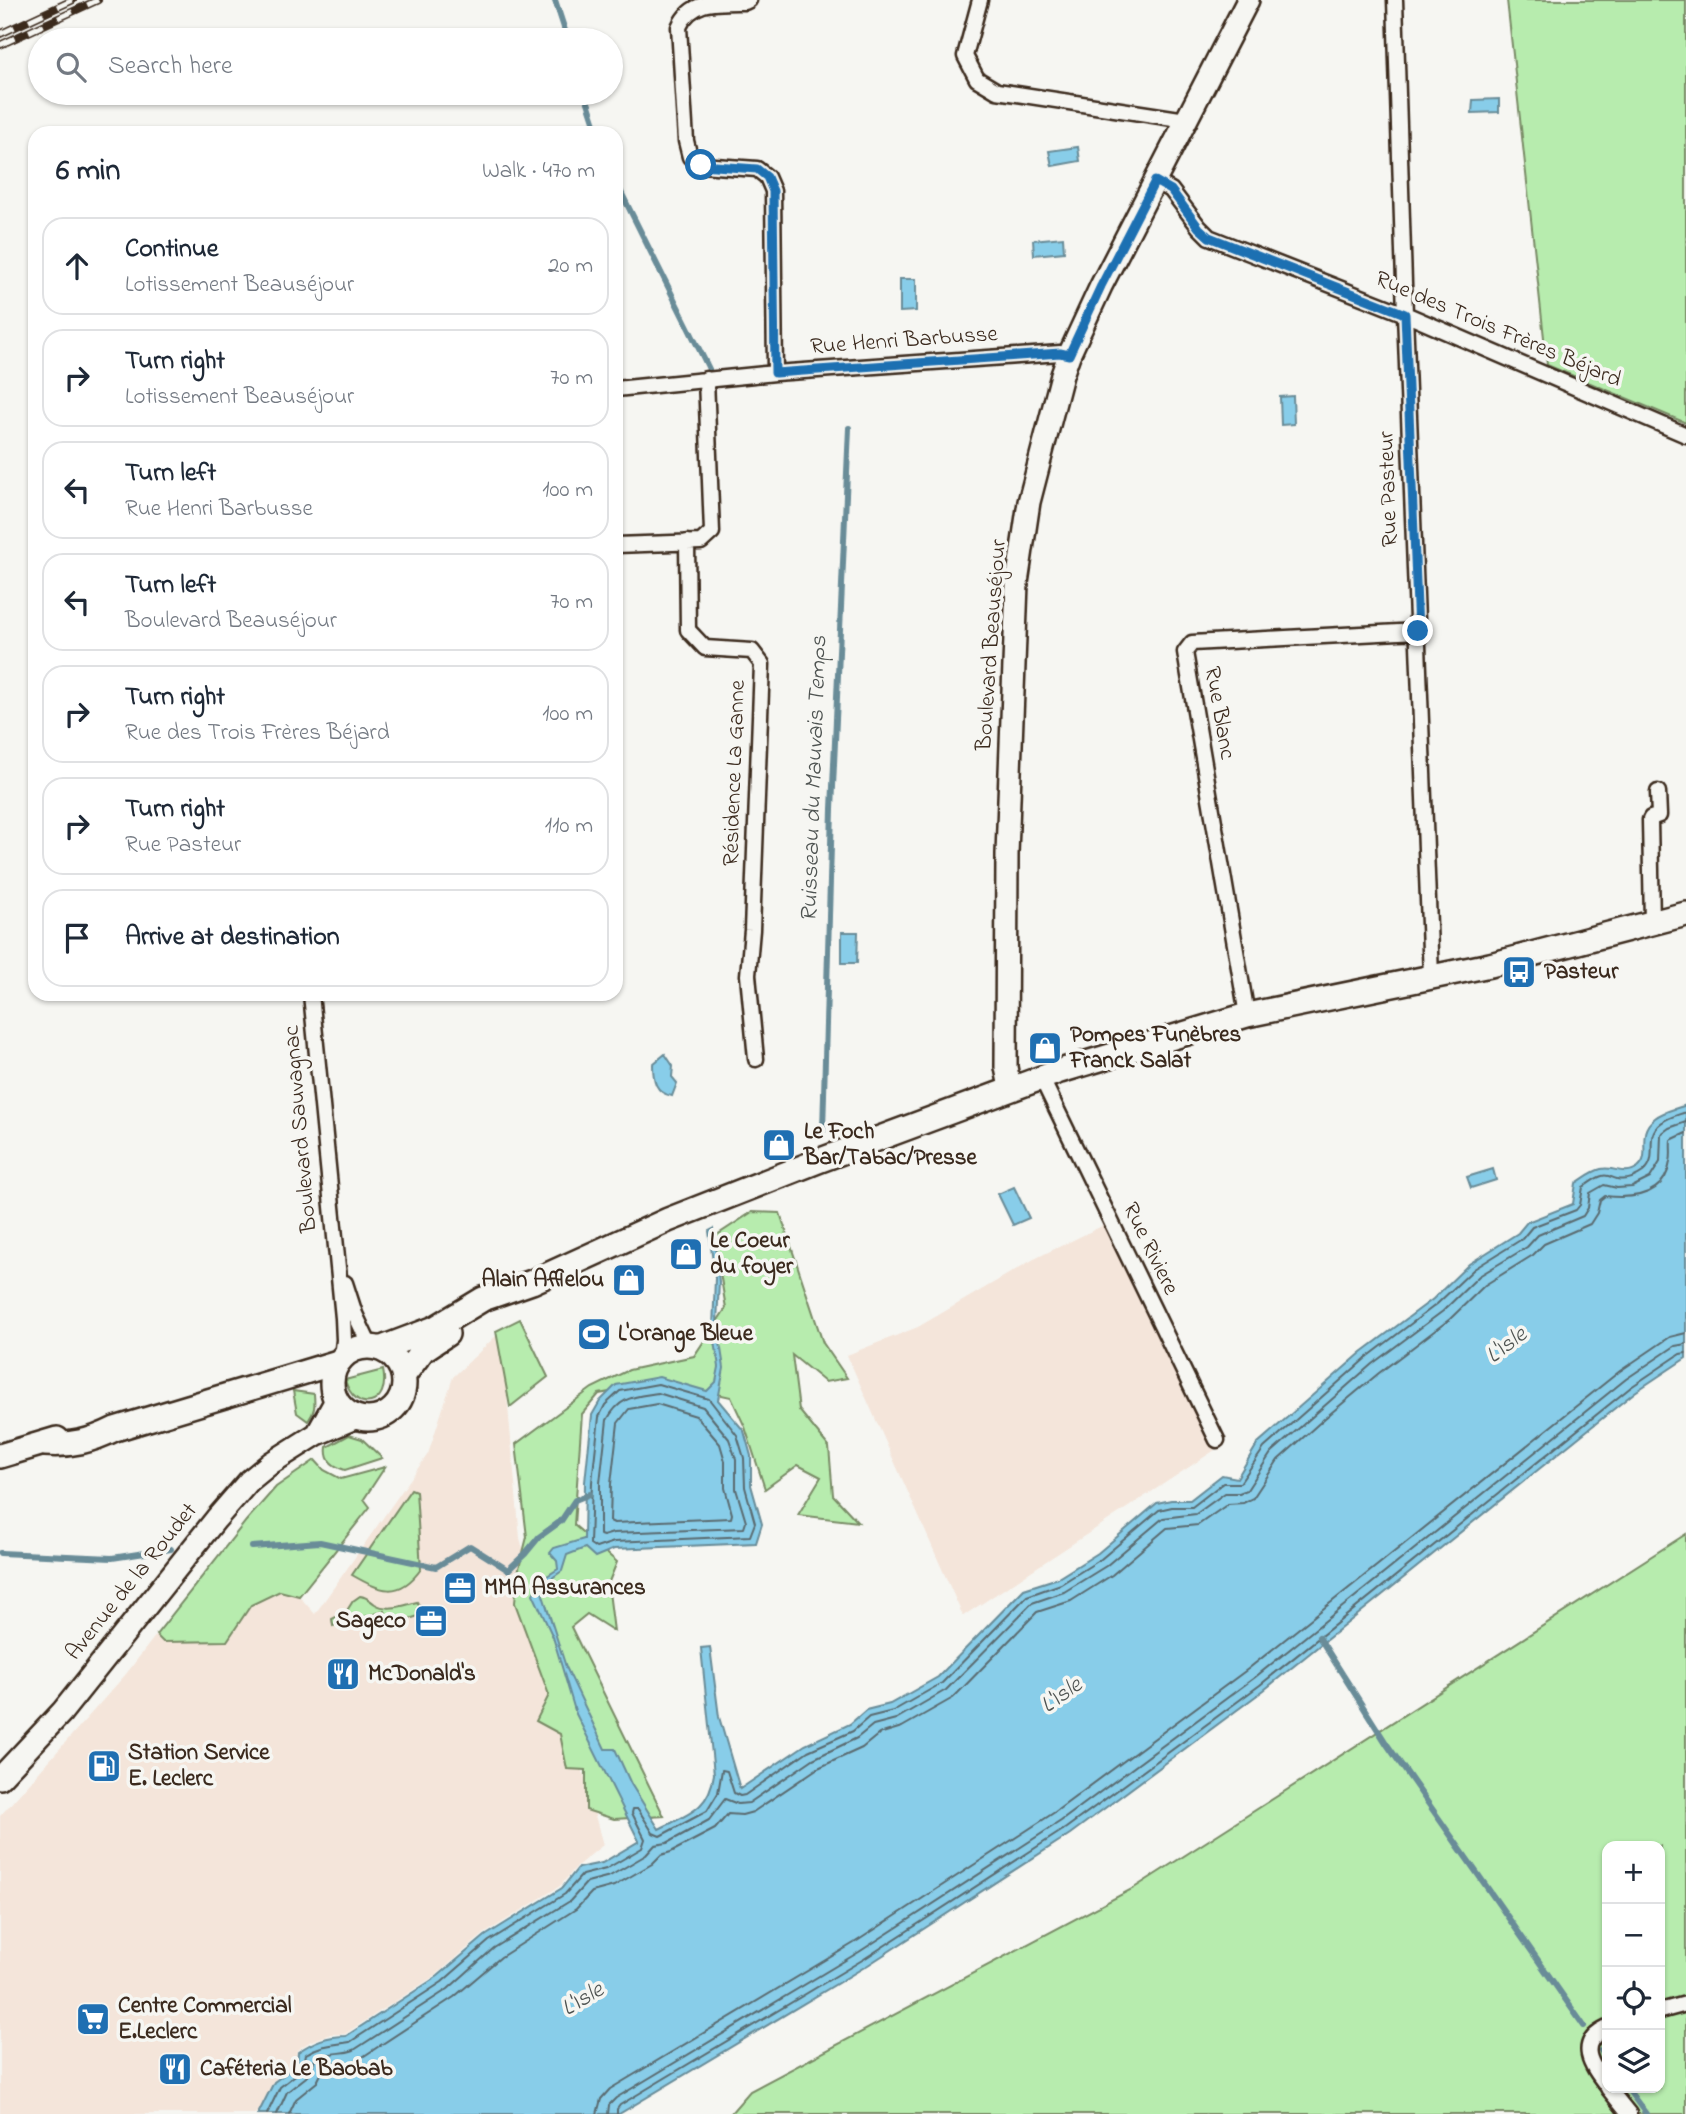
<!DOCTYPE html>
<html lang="en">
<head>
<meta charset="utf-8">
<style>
	:root { --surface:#fff; --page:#f2f2f3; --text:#1f2937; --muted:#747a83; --line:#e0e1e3 }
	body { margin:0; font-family:"Indie Flower",sans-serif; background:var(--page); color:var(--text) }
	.controls { position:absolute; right:21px; bottom:21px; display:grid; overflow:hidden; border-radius:14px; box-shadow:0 2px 5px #0004 }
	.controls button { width:63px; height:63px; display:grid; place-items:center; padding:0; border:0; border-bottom:2px solid var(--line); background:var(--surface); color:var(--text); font:35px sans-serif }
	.stop { position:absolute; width:21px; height:21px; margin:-16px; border:5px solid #1f6fb2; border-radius:50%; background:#fff }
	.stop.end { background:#1f6fb2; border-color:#fff; box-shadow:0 2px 7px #0008 }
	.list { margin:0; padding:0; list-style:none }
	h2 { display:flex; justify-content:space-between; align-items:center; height:91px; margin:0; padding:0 28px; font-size:30px }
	h2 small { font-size:23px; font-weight:400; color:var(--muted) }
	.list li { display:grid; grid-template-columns:46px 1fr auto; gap:21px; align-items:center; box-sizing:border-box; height:98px; margin:0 14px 14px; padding:0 14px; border:2px solid var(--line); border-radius:21px }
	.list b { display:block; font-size:26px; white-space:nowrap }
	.list p { margin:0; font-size:23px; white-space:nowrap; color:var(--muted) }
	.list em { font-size:23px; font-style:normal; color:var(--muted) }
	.icon { flex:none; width:38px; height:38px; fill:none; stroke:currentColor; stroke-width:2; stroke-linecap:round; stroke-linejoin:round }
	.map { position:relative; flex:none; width:1686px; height:2114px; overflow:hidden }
	.search { position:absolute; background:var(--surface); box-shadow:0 2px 5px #0004; left:28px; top:28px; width:595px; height:77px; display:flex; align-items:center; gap:18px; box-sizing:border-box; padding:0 24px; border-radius:38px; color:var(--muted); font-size:26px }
	.panel { position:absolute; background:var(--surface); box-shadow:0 2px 5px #0004; left:28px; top:126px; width:595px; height:875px; border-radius:21px }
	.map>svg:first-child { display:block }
	.built { fill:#f4e5da }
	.green { fill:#b7ecae; stroke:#798b66; stroke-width:2; fill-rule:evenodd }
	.water { fill:#88cde9; stroke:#698c98; stroke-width:2 }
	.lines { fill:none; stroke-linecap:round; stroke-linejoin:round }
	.shore { stroke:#5a6b6f; stroke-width:2 }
	.stream { stroke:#698c98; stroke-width:6 }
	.street-casing { stroke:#3b2a1e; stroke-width:19 }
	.secondary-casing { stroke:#3b2a1e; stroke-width:26 }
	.primary-casing { stroke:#3b2a1e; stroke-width:28 }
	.street { stroke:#f6f6f2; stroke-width:14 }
	.secondary { stroke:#f6f6f2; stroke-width:21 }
	.primary { stroke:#f6f6f2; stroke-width:23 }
	.rail-casing { stroke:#3b2a1e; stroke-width:8 }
	.rail { stroke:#f6f6f2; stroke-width:5; stroke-dasharray:16; stroke-linecap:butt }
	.route { stroke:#1f6fb2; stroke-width:9 }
	.labels { text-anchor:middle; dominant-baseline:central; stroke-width:7; stroke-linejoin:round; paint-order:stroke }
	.street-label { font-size:23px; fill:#3b2a1e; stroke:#f6f6f2 }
	.poi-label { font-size:23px; font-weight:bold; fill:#3b2a1e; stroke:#f6f6f2; text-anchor:start }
	.water-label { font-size:24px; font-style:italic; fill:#4e5351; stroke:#f6f6f2 }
</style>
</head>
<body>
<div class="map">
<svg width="1686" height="2114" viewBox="0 0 1686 2114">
	<rect width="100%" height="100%" fill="#f6f6f2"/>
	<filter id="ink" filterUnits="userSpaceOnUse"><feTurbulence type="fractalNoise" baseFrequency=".0143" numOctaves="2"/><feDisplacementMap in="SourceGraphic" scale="14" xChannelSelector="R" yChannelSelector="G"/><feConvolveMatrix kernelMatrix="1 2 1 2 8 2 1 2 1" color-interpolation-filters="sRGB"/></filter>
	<g filter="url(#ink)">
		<!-- built -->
		<path class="built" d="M 1104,1225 L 1215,1450 L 963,1616 L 847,1355 L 918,1327 L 1034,1259 Z
			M 497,1335 L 506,1385 L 520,1538 L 603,1845 L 577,1866 L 560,1886 L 484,1934 L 436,1975 L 345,2034 L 331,2034 L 311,2041 L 297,2050 L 295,2064 L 273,2081 L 260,2109 L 255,2114 L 0,2114 L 0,1816 L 126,1674 L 156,1635 L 164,1642 L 227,1641 L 251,1605 L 280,1591 L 299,1596 L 315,1614 L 428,1454 L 453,1377 Z"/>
		<!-- green -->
		<path class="green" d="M 1507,0 L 1686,0 L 1686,423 L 1547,365 Z
			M 752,1212 L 780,1213 L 823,1343 L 847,1378 L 825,1382 L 792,1355 L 799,1410 L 829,1447 L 833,1495 L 858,1522 L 798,1515 L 821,1477 L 798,1465 L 765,1489 L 745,1427 L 731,1397 L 664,1382 L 599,1394 L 582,1414 L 574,1525 L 617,1562 L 608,1584 L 614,1631 L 587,1614 L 571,1627 L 664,1816 L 614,1819 L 586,1810 L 586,1770 L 567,1769 L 560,1734 L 536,1721 L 549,1695 L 515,1603 L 517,1576 L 527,1537 L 516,1444 L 592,1388 L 629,1370 L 694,1356 L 726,1308 L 714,1237 Z
			M 520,1319 L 548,1377 L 510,1407 L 496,1331 Z
			M 383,1370 C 391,1407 355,1415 345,1380 Z
			M 293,1391 L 314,1394 C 315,1405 315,1412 308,1421 L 297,1413 Z
			M 349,1435 L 362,1439 L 382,1458 L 345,1470 C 333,1466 325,1461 327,1447 Z
			M 315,1460 L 324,1470 L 341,1479 L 385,1467 L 364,1499 L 370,1507 L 299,1596 L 280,1591 L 251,1605 L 227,1641 L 163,1642 L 156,1635 L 246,1521 L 276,1487 Z
			M 411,1489 L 416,1491 L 421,1569 C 399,1600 380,1591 352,1575 Z
			M 1686,1534 L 1686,2114 L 730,2114 L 750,2091 L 1134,1888 ZM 1607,1846 L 1660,1846 L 1660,2088 L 1607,2088 Z
			M 360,1596 C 368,1597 369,1600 375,1604 C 388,1612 404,1605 417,1602 L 425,1614 L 390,1625 L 385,1611 L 333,1626 L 332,1619 L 346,1612 L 353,1601 Z"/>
		<!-- water -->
		<path class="water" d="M 1499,99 L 1499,112 L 1472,113 L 1473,100 Z
			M 1078,147 L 1080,161 L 1052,166 L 1049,151 Z
			M 1063,237 L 1064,252 L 1034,255 L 1033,240 Z
			M 900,279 L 916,279 L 916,311 L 900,312 Z
			M 1293,396 L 1294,424 L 1281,425 L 1280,397 Z
			M 842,932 L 858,932 L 857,963 L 842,963 Z
			M 665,1054 L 673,1066 L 672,1077 L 677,1083 L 672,1096 C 655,1093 653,1080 653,1064 Z
			M 1686,1105 L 1686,1358 L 1635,1392 L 1264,1690 L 1070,1834 L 868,1965 L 619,2114 L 258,2114 L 274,2082 L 297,2065 L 298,2052 C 314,2041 327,2036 346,2036 L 438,1976 L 485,1936 L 562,1888 L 578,1868 L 602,1863 L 639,1841 L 576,1714 L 553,1637 L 533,1594 L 541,1580 L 558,1569 L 557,1561 L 550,1553 L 554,1548 L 584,1539 L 585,1482 L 592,1415 L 600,1401 L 616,1385 L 659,1377 L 707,1391 L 716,1382 L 719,1367 L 713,1328 L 715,1278 L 709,1231 L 713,1229 L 719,1282 L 717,1323 L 724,1368 L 718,1400 L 744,1431 L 751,1456 L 751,1485 L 762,1524 L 756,1543 L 614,1549 L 595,1557 L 585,1548 L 567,1555 L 562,1571 L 545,1583 L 542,1592 L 566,1667 L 605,1749 L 615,1749 L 631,1784 L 659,1829 C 688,1814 709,1810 714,1774 L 701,1648 L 710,1647 L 719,1717 L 740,1789 L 805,1745 L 850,1724 L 866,1710 L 890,1704 L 938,1677 L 1024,1589 L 1058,1578 L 1098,1553 L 1157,1503 L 1171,1500 L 1190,1500 L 1222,1475 L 1237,1478 L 1258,1443 L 1362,1352 L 1433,1299 L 1469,1264 L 1518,1233 L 1527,1222 L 1573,1204 L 1576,1183 C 1584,1178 1592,1171 1601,1169 C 1614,1166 1624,1177 1638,1167 C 1653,1155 1634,1134 1655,1118 C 1664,1111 1676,1109 1686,1105 Z
			M 1493,1169 L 1496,1180 L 1471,1188 L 1467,1177 Z
			M 1014,1187 L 1029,1218 L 1013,1225 L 998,1194 Z"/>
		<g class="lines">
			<!-- shore -->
			<path class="shore" d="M 658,1384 L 709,1399 L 737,1435 L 744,1458 L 745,1487 L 755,1523 L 750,1536 L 614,1542 L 596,1548 L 590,1544 L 592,1482 L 599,1417 L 605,1405 L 620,1391 Z
				M 658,1393 L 703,1407 L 729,1439 L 736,1459 L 736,1489 L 746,1522 L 744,1528 L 613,1533 L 603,1536 L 600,1535 L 600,1483 L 607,1420 C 620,1396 634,1397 658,1393 Z
				M 657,1404 L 696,1416 L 720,1444 L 725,1461 L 725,1488 L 732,1514 L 731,1518 L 614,1523 L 610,1521 L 611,1484 L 618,1423 L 629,1409 Z
				M 267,2114 L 280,2087 L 303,2069 L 306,2054 C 322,2044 333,2045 350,2042 L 442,1982 L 489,1941 L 565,1894 L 582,1875 L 606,1869 L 642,1848 L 645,1839 L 632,1813 L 633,1809 L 638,1809 L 653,1833 L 660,1836 L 707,1811 L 718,1793 L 722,1770 L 727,1771 L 734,1793 L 740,1796 L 745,1795 L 808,1751 L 853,1731 L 869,1717 L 893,1711 L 942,1683 L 1027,1596 L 1061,1584 L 1101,1559 L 1159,1510 L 1172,1507 L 1192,1507 L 1223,1483 L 1240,1483 L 1264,1448 L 1366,1358 L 1437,1304 L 1474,1269 L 1522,1239 L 1532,1227 L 1576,1210 L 1580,1205 L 1583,1187 C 1588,1184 1595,1178 1602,1176 C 1608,1174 1612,1178 1617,1179 C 1626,1181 1636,1177 1643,1172 C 1661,1158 1642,1137 1661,1123 C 1668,1117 1678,1115 1686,1112
				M 277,2114 L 287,2092 L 310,2074 L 315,2059 C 328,2051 341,2055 354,2050 L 448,1989 L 494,1948 L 570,1901 L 587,1882 L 610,1876 L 646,1855 L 655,1845 L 667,1843 L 709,1820 L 725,1799 L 738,1804 L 749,1803 L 813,1759 L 857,1738 L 873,1725 L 896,1719 L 946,1690 L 1032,1603 L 1064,1592 L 1106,1566 L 1163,1518 L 1196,1514 L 1225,1493 L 1239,1493 L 1247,1490 L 1271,1453 L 1372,1364 L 1443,1311 L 1479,1276 L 1527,1247 L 1538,1235 L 1583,1216 L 1588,1208 L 1590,1193 L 1604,1185 L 1617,1188 L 1632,1187 L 1650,1178 L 1660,1162 L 1661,1134 L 1669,1128 L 1686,1122
				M 289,2114 L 296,2099 L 317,2082 L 325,2066 L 336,2062 L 352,2062 L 361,2058 L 454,1997 L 501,1957 L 576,1909 L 592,1892 L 614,1886 L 652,1864 L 661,1855 L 671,1852 L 715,1829 L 728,1814 L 742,1815 L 753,1812 L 818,1768 L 862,1748 L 879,1734 L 902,1727 L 953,1698 L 1037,1612 L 1071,1601 L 1112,1575 L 1167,1528 L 1198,1525 L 1228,1504 L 1243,1503 L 1253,1498 L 1278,1460 L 1325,1418 L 1379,1373 L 1450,1319 L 1485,1285 L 1533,1255 L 1544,1244 L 1590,1224 L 1597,1213 L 1600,1200 L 1605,1196 C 1632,1199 1665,1196 1670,1162 C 1672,1155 1670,1147 1671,1140 L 1686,1133
				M 597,2114 L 601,2099 L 610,2089 L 854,1943 L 1055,1812 L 1248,1669 L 1620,1371 L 1670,1337 L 1686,1333
				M 608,2114 L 609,2105 L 616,2098 L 859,1952 L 1061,1821 L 1254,1678 L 1626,1379 L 1675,1346 L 1686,1344
				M 617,2114 L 617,2109 L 620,2105 L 864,1959 L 1066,1828 L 1260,1685 L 1631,1387 L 1680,1354 L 1686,1353"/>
			<!-- stream -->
			<path class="stream" d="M 555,0 L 568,40
				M 585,93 L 598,133
				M 616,182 L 709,369
				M 823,1131 L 832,809 L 849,428
				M 252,1547 L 320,1542 L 436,1567 L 470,1546 L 508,1570 L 525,1554 L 539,1537 L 561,1521 L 575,1500 L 590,1494
				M 0,1553 L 112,1558 L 171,1549
				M 1319,1637 L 1386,1743 L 1584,2026
				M 1601,2050 L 1607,2059
				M 1627,2088 L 1646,2114"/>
			<!-- street casing -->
			<g class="street-casing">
				<path id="street" d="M 749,0 L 745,2 C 715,2 691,0 679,27 L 686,141 L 690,157 L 701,165 L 757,169 L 767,177 L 773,191 L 775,373
					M 980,0 L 965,56 L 977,79 L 997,91 L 1186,120
					M 1395,0 L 1405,314 L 1431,976
					M 1155,181 L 1171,190 L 1199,227 L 1209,237 L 1405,314 L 1686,435
					M 616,389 L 775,373 L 1060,353 L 1069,355
					M 687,542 L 688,630 L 705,648 L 752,651 L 762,664 L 752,930 L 748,975 L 756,1059
					M 616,545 L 701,542 L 712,532 L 706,379
					M 1652,922 L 1650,820 L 1651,818 L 1659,815 L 1658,792
					M 311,994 L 343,1318 L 344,1340 L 342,1357
					M 1247,1015 L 1185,652 L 1192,643 L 1418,631
					M 1041,1077 L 1217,1440
					M 345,1283 L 355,1314 L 370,1346
					M 1660,2011 L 1686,2004
					M 1607,2028 C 1575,2043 1591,2065 1607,2086
					M 1608,2088 L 1629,2114"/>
			</g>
			<!-- secondary casing -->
			<g class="secondary-casing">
				<path id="secondary" d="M 1010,1088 L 1006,1067 L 1007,854 L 1017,583 L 1029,502 L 1062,375 L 1069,355 L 1101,286 L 1248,0
					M 317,1434 L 336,1400
					M 0,1778 L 62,1712 L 216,1519 L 249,1481 L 271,1463 L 317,1434 L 357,1417"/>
			</g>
			<!-- primary casing -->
			<g class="primary-casing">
				<path id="primary" d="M332 1383a36 36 0 1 1 72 0a36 36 0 1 1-72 0Z
					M 382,1348 L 435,1328 L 483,1299 L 532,1282 L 668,1220 L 818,1161 L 1060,1071 L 1247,1015 L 1490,965 L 1686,914
					M 404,1375 L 423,1350 L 447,1334
					M 45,1444 C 71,1446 91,1441 115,1429 L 338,1362
					M 0,1456 L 57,1439"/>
			</g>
			<!-- street -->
			<use href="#street" class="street"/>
			<!-- secondary -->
			<use href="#secondary" class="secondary"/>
			<!-- primary -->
			<use href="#primary" class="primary"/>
			<!-- rail casing -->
			<g class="rail-casing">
				<path id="rail" d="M 0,34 L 73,0
					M 0,45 L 98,0"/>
			</g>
			<!-- rail -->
			<use href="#rail" class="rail"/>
		</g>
	</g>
	<g class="lines" filter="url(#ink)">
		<!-- route -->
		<path class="route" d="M 701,165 L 757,169 L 767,177 L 773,191 L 775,373 L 1060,353 L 1069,355 L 1101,286 L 1155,181 L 1171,190 L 1199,228 L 1209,237 L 1405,314 L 1418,631"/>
	</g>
	<!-- icons -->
	<defs>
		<g id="bus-square" transform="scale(1.75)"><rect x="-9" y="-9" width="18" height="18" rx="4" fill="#1f6fb2" stroke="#f6f6f2"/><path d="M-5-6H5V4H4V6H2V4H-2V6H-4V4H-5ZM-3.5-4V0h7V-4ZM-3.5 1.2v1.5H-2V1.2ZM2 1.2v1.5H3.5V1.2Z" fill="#fff"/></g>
		<g id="shop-square" transform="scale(1.75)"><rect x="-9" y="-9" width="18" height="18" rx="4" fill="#1f6fb2" stroke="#f6f6f2"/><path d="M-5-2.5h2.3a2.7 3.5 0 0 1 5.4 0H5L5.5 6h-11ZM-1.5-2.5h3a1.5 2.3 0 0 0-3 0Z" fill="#fff"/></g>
		<g id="stadium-square" transform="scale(1.75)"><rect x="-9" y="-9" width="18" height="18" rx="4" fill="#1f6fb2" stroke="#f6f6f2"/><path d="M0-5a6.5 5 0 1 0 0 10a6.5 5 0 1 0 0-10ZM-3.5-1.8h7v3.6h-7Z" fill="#fff"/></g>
		<g id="office-square" transform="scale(1.75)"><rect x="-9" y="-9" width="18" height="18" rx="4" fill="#1f6fb2" stroke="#f6f6f2"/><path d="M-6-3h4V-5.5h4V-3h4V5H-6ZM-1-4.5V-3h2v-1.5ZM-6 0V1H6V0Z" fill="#fff"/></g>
		<g id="restaurant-square" transform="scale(1.75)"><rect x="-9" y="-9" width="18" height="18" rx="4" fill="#1f6fb2" stroke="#f6f6f2"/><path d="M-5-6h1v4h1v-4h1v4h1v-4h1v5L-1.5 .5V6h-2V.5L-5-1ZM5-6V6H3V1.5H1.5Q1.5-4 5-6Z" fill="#fff"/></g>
		<g id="fuel-square" transform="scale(1.75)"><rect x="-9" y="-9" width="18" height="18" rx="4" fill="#1f6fb2" stroke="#f6f6f2"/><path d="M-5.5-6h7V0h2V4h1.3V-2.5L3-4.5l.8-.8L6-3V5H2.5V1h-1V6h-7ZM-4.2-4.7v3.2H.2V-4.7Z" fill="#fff"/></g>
		<g id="supermarket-square" transform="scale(1.75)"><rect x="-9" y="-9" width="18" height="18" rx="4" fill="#1f6fb2" stroke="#f6f6f2"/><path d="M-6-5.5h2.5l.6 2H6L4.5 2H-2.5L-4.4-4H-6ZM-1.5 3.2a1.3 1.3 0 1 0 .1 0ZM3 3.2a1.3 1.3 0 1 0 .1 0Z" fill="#fff"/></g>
	</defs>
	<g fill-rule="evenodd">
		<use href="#bus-square" x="1519" y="972"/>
		<use href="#shop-square" x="1045" y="1048"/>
		<use href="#shop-square" x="779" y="1145"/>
		<use href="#shop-square" x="686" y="1254"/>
		<use href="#shop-square" x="629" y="1280"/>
		<use href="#stadium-square" x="594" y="1334"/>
		<use href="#office-square" x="460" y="1588"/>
		<use href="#office-square" x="431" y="1621"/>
		<use href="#restaurant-square" x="343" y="1674"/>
		<use href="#fuel-square" x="104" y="1766"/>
		<use href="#supermarket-square" x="93" y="2019"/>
		<use href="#restaurant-square" x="175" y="2069"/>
	</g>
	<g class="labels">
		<!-- street labels -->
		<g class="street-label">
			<text transform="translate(1498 330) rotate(23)">Rue des Trois Frères Béjard</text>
			<text transform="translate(904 341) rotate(-4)">Rue Henri Barbusse</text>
			<text transform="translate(1389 489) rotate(-92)">Rue Pasteur</text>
			<text transform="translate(992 645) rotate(-86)">Boulevard Beauséjour</text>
			<text transform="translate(1219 713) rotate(80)">Rue Blanc</text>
			<text transform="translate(735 773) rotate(-88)">Résidence La Ganne</text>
			<text transform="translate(301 1129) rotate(-95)">Boulevard Sauvagnac</text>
			<text transform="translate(1150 1249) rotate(64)">Rue Riviere</text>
			<text transform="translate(132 1582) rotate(-51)">Avenue de la Roudet</text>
		</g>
		<!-- poi labels -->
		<g class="poi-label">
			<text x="1544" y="972">Pasteur</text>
			<text x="1070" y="1035">Pompes Funèbres<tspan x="1070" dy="26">Franck Salat</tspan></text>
			<text x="804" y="1132">Le Foch<tspan x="804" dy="26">Bar/Tabac/Presse</tspan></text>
			<text x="710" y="1241">Le Coeur<tspan x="710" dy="26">du foyer</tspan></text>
			<text x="604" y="1280" text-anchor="end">Alain Afflelou</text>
			<text x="618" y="1334">L'Orange Bleue</text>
			<text x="484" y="1588">MMA Assurances</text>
			<text x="406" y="1621" text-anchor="end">Sageco</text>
			<text x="368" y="1674">McDonald's</text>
			<text x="128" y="1753">Station Service<tspan x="128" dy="26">E. Leclerc</tspan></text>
			<text x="118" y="2006">Centre Commercial<tspan x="118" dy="26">E.Leclerc</tspan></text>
			<text x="200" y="2069">Caféteria Le Baobab</text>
		</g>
		<!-- water labels -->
		<g class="water-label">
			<text transform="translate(815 779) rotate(-88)">Ruisseau du Mauvais Temps</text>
			<text transform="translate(1507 1346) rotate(-37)">L'Isle</text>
			<text transform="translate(1062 1696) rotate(-35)">L'Isle</text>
			<text transform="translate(583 2000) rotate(-31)">L'Isle</text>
		</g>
	</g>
</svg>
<div class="controls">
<button>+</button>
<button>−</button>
<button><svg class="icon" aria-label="locate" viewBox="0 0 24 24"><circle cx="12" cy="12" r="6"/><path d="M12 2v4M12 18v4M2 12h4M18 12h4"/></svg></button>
<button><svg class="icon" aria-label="layers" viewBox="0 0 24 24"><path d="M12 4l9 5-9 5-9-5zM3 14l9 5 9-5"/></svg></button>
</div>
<div class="stop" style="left:701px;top:165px"></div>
<div class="stop end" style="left:1418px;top:631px"></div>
<div class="search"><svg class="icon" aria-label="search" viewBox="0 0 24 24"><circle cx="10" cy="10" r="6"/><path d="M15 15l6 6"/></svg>Search here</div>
<section class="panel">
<h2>6 min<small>Walk · 470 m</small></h2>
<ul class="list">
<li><svg class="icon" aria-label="ahead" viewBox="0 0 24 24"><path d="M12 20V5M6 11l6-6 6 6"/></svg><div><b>Continue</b><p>Lotissement Beauséjour</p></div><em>20 m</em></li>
<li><svg class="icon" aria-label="right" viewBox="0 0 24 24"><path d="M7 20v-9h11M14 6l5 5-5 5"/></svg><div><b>Turn right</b><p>Lotissement Beauséjour</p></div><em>70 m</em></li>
<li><svg class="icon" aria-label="left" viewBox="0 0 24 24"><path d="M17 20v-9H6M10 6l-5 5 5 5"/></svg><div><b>Turn left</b><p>Rue Henri Barbusse</p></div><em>100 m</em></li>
<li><svg class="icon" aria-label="left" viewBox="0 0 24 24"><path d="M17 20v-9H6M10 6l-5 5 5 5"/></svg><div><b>Turn left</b><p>Boulevard Beauséjour</p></div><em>70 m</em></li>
<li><svg class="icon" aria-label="right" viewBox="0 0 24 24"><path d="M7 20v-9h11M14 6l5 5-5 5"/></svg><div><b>Turn right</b><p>Rue des Trois Frères Béjard</p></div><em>100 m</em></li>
<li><svg class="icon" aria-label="right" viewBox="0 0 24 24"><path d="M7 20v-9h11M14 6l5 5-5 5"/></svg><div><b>Turn right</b><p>Rue Pasteur</p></div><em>110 m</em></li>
<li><svg class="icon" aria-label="arrive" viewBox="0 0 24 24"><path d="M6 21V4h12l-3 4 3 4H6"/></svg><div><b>Arrive at destination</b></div></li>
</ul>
</section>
</div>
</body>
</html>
